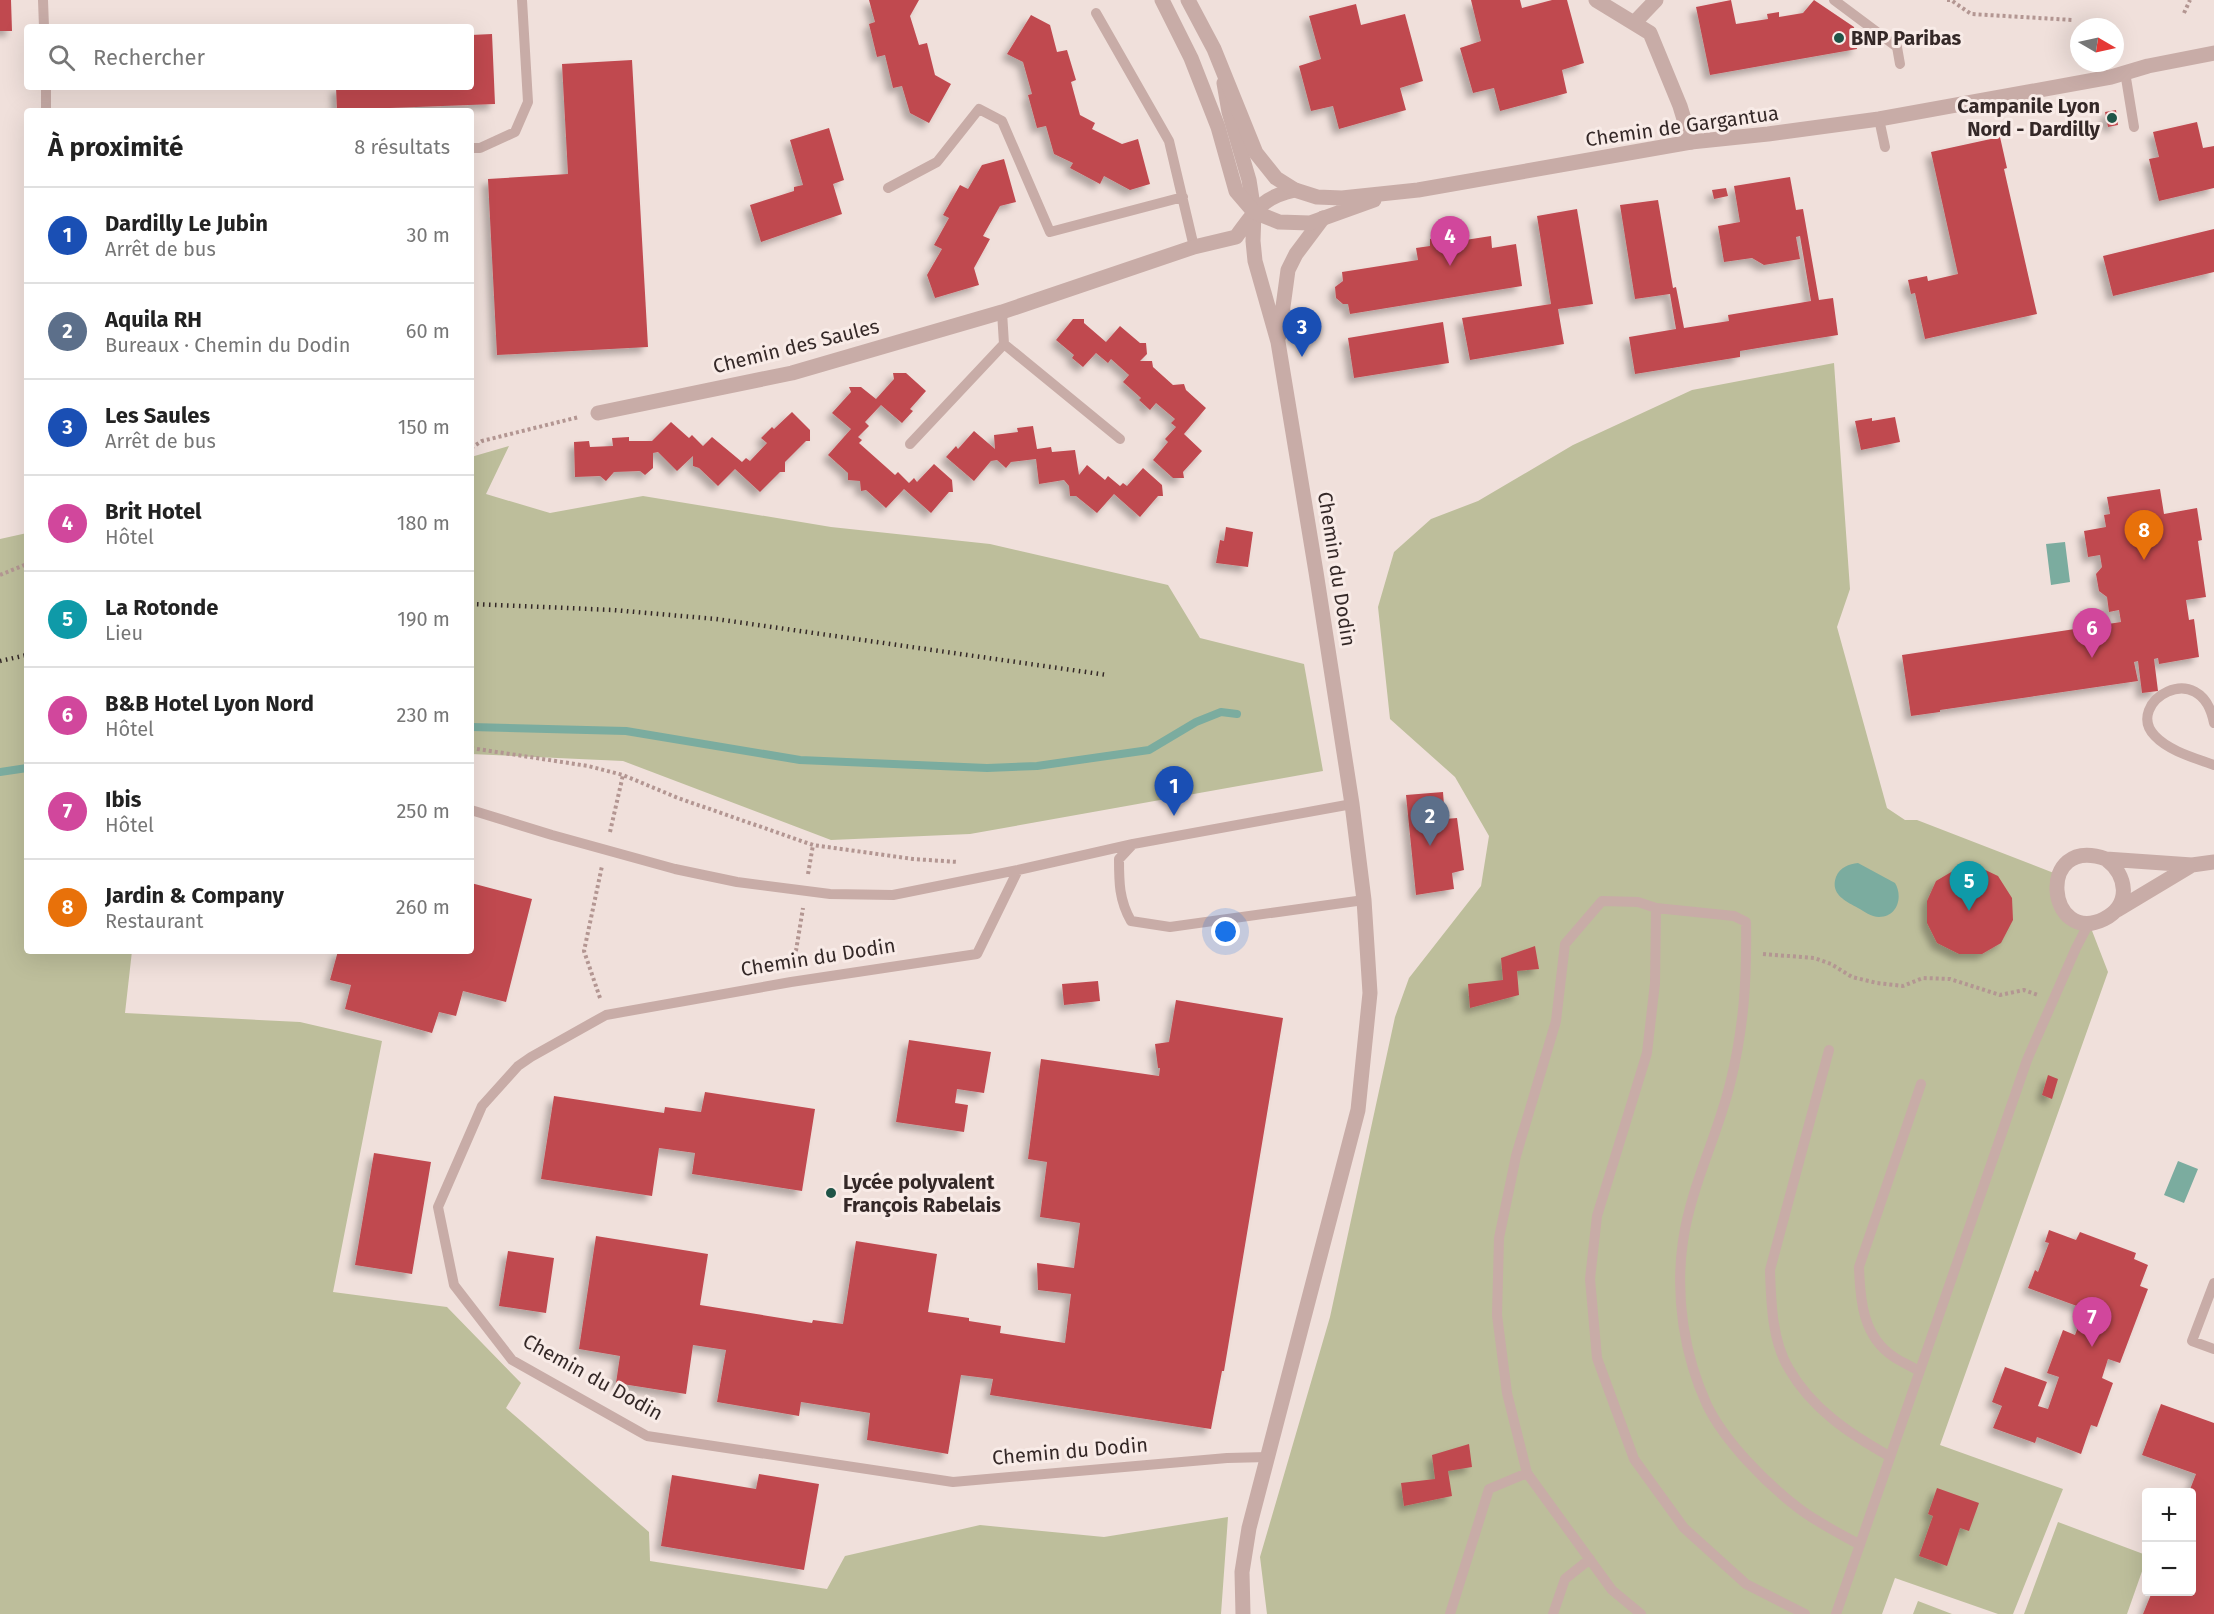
<!DOCTYPE html>
<html lang="fr">
<head>
<meta charset="utf-8">
<style>
	:root { --surface:#fff; --page:#f2f2f2; --text:#222; --muted:#767676; --line:#e0e0e0; --accent:#b45309 }
	body { margin:0; font-family:"Fira Sans",sans-serif; background:var(--page); color:var(--text) }
	.controls { position:absolute; right:18px; bottom:18px; display:grid; overflow:hidden; border-radius:6px; box-shadow:0 6px 24px #0002 }
	.controls button { width:54px; height:54px; display:grid; place-items:center; padding:0; border:0; border-bottom:2px solid var(--line); background:var(--surface); color:var(--text); font:30px sans-serif }
	.compass { position:absolute; left:2070px; top:18px; width:54px; height:54px; border-radius:50%; background:var(--surface); box-shadow:0 6px 24px #0002; rotate:99deg }
	.you { position:absolute; left:1226px; top:932px; width:21px; height:21px; margin:-15px; border:4px solid #fff; border-radius:50%; background:#1a73e8; box-shadow:0 0 0 9px #1a73e833 }
	.badge { display:grid; place-items:center; width:39px; height:39px; border-radius:50%; background:var(--accent); color:#fff; font-size:20px; font-weight:700 }
	.pin { position:absolute; translate:-50% -50px; filter:drop-shadow(0 2px 3px #0008) }
	.pin::after { content:''; position:absolute; top:32px; width:21px; height:18px; background:inherit; clip-path:polygon(0 0,100% 0,50% 100%) }
	.list { margin:0; padding:0; list-style:none }
	h2 { display:flex; justify-content:space-between; align-items:center; height:78px; margin:0; padding:0 24px; font-size:26px }
	h2 small { font-size:20px; font-weight:400; color:var(--muted) }
	.list li { display:grid; grid-template-columns:39px 1fr auto; gap:18px; align-items:center; box-sizing:border-box; height:96px; padding:0 24px; border-top:2px solid var(--line) }
	.list b { display:block; font-size:22px; white-space:nowrap }
	.list p { margin:0; font-size:20px; white-space:nowrap; color:var(--muted) }
	.list em { font-size:20px; font-style:normal; color:var(--muted) }
	.icon { flex:none; width:33px; height:33px; fill:none; stroke:currentColor; stroke-width:2; stroke-linecap:round; stroke-linejoin:round }
	.map { position:relative; flex:none; width:2214px; height:1614px; overflow:hidden }
	.search { position:absolute; background:var(--surface); box-shadow:0 6px 24px #0002; left:24px; top:24px; width:450px; height:66px; display:flex; align-items:center; gap:15px; box-sizing:border-box; padding:0 21px; border-radius:6px; color:var(--muted); font-size:22px }
	.panel { position:absolute; background:var(--surface); box-shadow:0 6px 24px #0002; left:24px; top:108px; width:450px; height:846px; border-radius:6px }
	.map>svg:first-child { display:block }
	.green { fill:#bdbe9b }
	.water { fill:#7bac9f }
	.lines { fill:none; stroke-linecap:round; stroke-linejoin:round }
	.stream { stroke:#7bac9f; stroke-width:8 }
	.building { fill:#c04950; filter:url(#shadow) }
	.path { stroke:#b39692; stroke-width:4; stroke-dasharray:3 3; stroke-linecap:butt }
	.service { stroke:#c8aca7; stroke-width:10 }
	.minor { stroke:#c8aca7; stroke-width:15 }
	.tertiary { stroke:#c8aca7; stroke-width:15 }
	.rail { stroke:#342827; stroke-width:4.5; stroke-dasharray:1.5 4.5; stroke-linecap:butt }
	.poi-dot { fill:#1f5447; stroke:#f8ebe7; stroke-width:2 }
	.labels { text-anchor:middle; dominant-baseline:central; stroke-width:6; stroke-linejoin:round; paint-order:stroke }
	.poi-label { font-size:20px; font-weight:bold; fill:#342827; stroke:#f8ebe7; text-anchor:start }
	.street-label { font-size:20px; fill:#342827; stroke:#f8ebe7 }
</style>
</head>
<body>
<div class="map">
<svg width="2214" height="1614" viewBox="0 0 2214 1614">
	<defs>
		<filter id="shadow"><feDropShadow dx="-5.5" dy="5.5" stdDeviation="3" flood-color="#0004"/></filter>
	</defs>
	<rect width="100%" height="100%" fill="#f0e0db"/>
	<!-- green -->
	<path class="green" d="M 1834,363 L 1850,589 L 1837,627 L 1887,808 L 1905,820 L 1917,820 L 2059,875 L 2061,907 L 2089,923 L 2108,972 L 1940,1445 L 2063,1489 L 2013,1614 L 1998,1614 L 1895,1578 L 1882,1614 L 1267,1614 L 1260,1557 L 1330,1317 L 1395,1017 L 1409,978 L 1481,886 L 1489,836 L 1455,777 L 1390,719 L 1378,607 L 1394,552 L 1431,519 L 1478,501 L 1573,445 L 1692,390 Z
		M 509,446 L 486,494 L 550,513 L 643,496 L 831,527 L 990,544 L 1168,585 L 1200,638 L 1304,664 L 1323,771 L 970,834 L 831,840 L 623,761 L 471,754 L 471,457 Z
		M 27,533 L 27,951 L 132,951 L 125,1013 L 300,1022 L 382,1041 L 333,1292 L 447,1307 L 521,1383 L 506,1408 L 649,1532 L 650,1561 L 827,1589 L 845,1556 L 980,1525 L 1104,1537 L 1228,1517 L 1221,1614 L 0,1614 L 0,539 Z
		M 2058,1522 L 2146,1555 L 2146,1560 L 2127,1614 L 2024,1614 Z
		M 1918,1601 L 1952,1614 L 1913,1614 Z"/>
	<!-- water -->
	<path class="water" d="M 2065,542 L 2070,582 L 2051,585 L 2046,544 Z
		M 1858,863 L 1895,883 C 1903,896 1898,917 1879,917 C 1871,917 1864,911 1858,908 C 1845,901 1830,894 1836,877 C 1840,867 1849,864 1858,863 Z
		M 2178,1161 L 2198,1169 L 2184,1203 L 2164,1195 Z"/>
	<g class="lines">
		<!-- stream -->
		<path class="stream" d="M 471,727 L 626,731 L 800,760 L 987,768 L 1037,766 L 1149,750 L 1196,722 L 1221,712 L 1237,714
			M 0,772 L 27,768"/>
	</g>
	<!-- building -->
	<path class="building" d="M 0,0 L 11,0 L 12,31 L 0,31 Z
		M 869,0 L 919,0 L 910,16 L 919,45 L 927,43 L 935,75 L 951,84 L 929,123 L 910,113 L 902,86 L 893,88 L 885,55 L 877,57 L 869,24 L 875,22 Z
		M 1471,0 L 1520,0 L 1522,8 L 1552,0 L 1567,0 L 1584,63 L 1562,70 L 1567,93 L 1500,111 L 1494,88 L 1473,93 L 1460,48 L 1481,41 Z
		M 1731,0 L 1736,24 L 1768,19 L 1767,14 L 1779,12 L 1779,17 L 1803,13 L 1814,0 L 1854,27 L 1857,49 L 1710,75 L 1696,7 Z
		M 1356,4 L 1361,25 L 1405,14 L 1423,81 L 1400,88 L 1406,110 L 1339,129 L 1333,106 L 1311,111 L 1299,66 L 1321,59 L 1309,16 Z
		M 1031,15 L 1050,25 L 1057,52 L 1067,50 L 1076,80 L 1071,82 L 1080,115 L 1095,123 L 1092,129 L 1122,144 L 1138,139 L 1150,184 L 1130,190 L 1104,176 L 1100,184 L 1070,168 L 1073,163 L 1054,154 L 1046,126 L 1037,128 L 1028,95 L 1032,94 L 1023,62 L 1007,54 Z
		M 492,34 L 495,104 L 337,110 L 336,87 L 471,87 L 471,35 Z
		M 632,60 L 648,347 L 497,355 L 488,179 L 568,174 L 562,64 Z
		M 2116,110 L 2118,125 L 2108,127 L 2105,112 Z
		M 2197,122 L 2203,148 L 2214,146 L 2214,188 L 2159,201 L 2149,159 L 2159,157 L 2153,132 Z
		M 829,128 L 844,180 L 833,184 L 842,214 L 761,242 L 750,205 L 794,191 L 794,187 L 803,185 L 790,140 Z
		M 2000,137 L 2007,168 L 2004,169 L 2037,314 L 1925,339 L 1915,293 L 1911,294 L 1908,280 L 1927,276 L 1928,281 L 1958,274 L 1931,152 Z
		M 1004,159 L 1016,202 L 1000,206 L 983,236 L 990,239 L 974,268 L 979,285 L 935,298 L 927,275 L 942,249 L 934,245 L 949,218 L 943,215 L 960,185 L 968,189 L 982,165 Z
		M 1790,177 L 1796,210 L 1803,209 L 1819,300 L 1833,298 L 1838,335 L 1740,351 L 1740,357 L 1635,374 L 1629,337 L 1676,329 L 1670,294 L 1635,299 L 1620,205 L 1658,200 L 1673,288 L 1676,287 L 1684,328 L 1729,321 L 1728,315 L 1811,301 L 1800,236 L 1796,237 L 1800,259 L 1764,265 L 1752,258 L 1724,262 L 1718,226 L 1740,222 L 1734,186 Z
		M 1726,188 L 1728,196 L 1714,199 L 1712,190 Z
		M 1577,209 L 1593,304 L 1558,309 L 1564,344 L 1470,360 L 1462,318 L 1551,304 L 1537,216 Z
		M 2214,229 L 2214,272 L 2113,296 L 2103,256 Z
		M 1444,236 L 1446,243 L 1491,236 L 1492,248 L 1516,244 L 1522,286 L 1350,314 L 1348,304 L 1343,304 L 1336,298 L 1335,287 L 1343,281 L 1342,272 L 1418,260 L 1416,248 L 1430,246 L 1430,239 Z
		M 1073,319 L 1084,319 L 1084,323 L 1106,342 L 1120,326 L 1140,343 L 1146,343 L 1147,354 L 1140,361 L 1152,361 L 1153,367 L 1173,385 L 1184,384 L 1186,390 L 1206,408 L 1184,434 L 1202,451 L 1183,472 L 1184,478 L 1173,478 L 1153,460 L 1168,442 L 1165,439 L 1176,427 L 1171,423 L 1175,419 L 1156,403 L 1150,410 L 1139,400 L 1141,398 L 1123,382 L 1129,375 L 1111,359 L 1108,363 L 1096,353 L 1083,367 L 1072,358 L 1074,355 L 1056,340 Z
		M 1443,322 L 1449,363 L 1354,378 L 1348,338 Z
		M 893,373 L 906,373 L 926,391 L 910,409 L 913,411 L 902,423 L 881,405 L 865,422 L 869,426 L 858,437 L 862,440 L 859,443 L 895,475 L 898,472 L 909,483 L 914,478 L 917,482 L 934,464 L 952,480 L 953,492 L 949,492 L 931,513 L 904,489 L 886,508 L 866,490 L 861,491 L 860,481 L 848,480 L 848,473 L 828,455 L 851,429 L 832,413 L 851,392 L 849,387 L 861,387 L 876,399 L 894,379 Z
		M 792,412 L 810,430 L 810,441 L 806,441 L 785,462 L 785,472 L 780,472 L 760,492 L 735,469 L 718,486 L 699,468 L 693,466 L 693,456 L 677,471 L 658,452 L 653,453 L 653,468 L 645,475 L 640,471 L 614,472 L 606,481 L 600,476 L 575,477 L 574,442 L 589,441 L 590,447 L 613,446 L 612,438 L 629,437 L 629,441 L 652,441 L 671,422 L 689,438 L 692,435 L 703,446 L 712,437 L 742,462 L 746,458 L 750,461 L 767,443 L 761,438 L 772,427 L 774,429 Z
		M 1895,417 L 1900,442 L 1861,450 L 1855,421 L 1872,418 L 1872,421 Z
		M 1033,426 L 1037,449 L 1051,447 L 1052,452 L 1075,450 L 1079,475 L 1087,465 L 1105,480 L 1108,476 L 1120,486 L 1123,483 L 1127,486 L 1143,468 L 1162,485 L 1163,496 L 1158,496 L 1140,517 L 1114,494 L 1097,513 L 1076,496 L 1070,496 L 1069,486 L 1064,480 L 1039,484 L 1036,459 L 1011,462 L 1006,468 L 997,460 L 991,461 L 974,481 L 946,457 L 956,446 L 958,449 L 974,431 L 995,449 L 994,435 L 1018,432 L 1017,428 Z
		M 2160,489 L 2164,514 L 2197,508 L 2202,540 L 2198,541 L 2206,597 L 2186,600 L 2189,620 L 2194,619 L 2199,657 L 2159,664 L 2158,658 L 2154,659 L 2158,691 L 2142,693 L 2138,661 L 2134,662 L 2138,681 L 1940,710 L 1940,712 L 1911,716 L 1902,655 L 2121,622 L 2119,610 L 2109,612 L 2107,597 L 2099,591 L 2096,574 L 2102,567 L 2100,555 L 2088,557 L 2084,531 L 2106,527 L 2104,515 L 2110,514 L 2107,497 Z
		M 1226,527 L 1253,532 L 1248,567 L 1216,563 L 1220,540 L 1224,541 Z
		M 1443,792 L 1445,819 L 1457,818 L 1464,870 L 1452,873 L 1454,889 L 1416,895 L 1406,795 Z
		M 1979,867 L 1998,876 L 2012,898 L 2013,920 L 2001,943 L 1982,954 L 1959,954 L 1937,943 L 1927,923 L 1927,901 L 1936,881 L 1958,868 Z
		M 471,883 L 532,899 L 506,1002 L 463,991 L 456,1016 L 439,1012 L 432,1033 L 345,1009 L 351,985 L 330,980 L 338,951 L 471,951 Z
		M 1535,946 L 1539,969 L 1517,971 L 1519,995 L 1470,1008 L 1468,984 L 1503,980 L 1501,958 Z
		M 1098,981 L 1100,1001 L 1064,1005 L 1062,984 Z
		M 1176,1000 L 1283,1018 L 1224,1371 L 1222,1371 L 1211,1429 L 990,1395 L 993,1379 L 961,1375 L 948,1454 L 867,1440 L 870,1413 L 801,1402 L 799,1416 L 717,1402 L 726,1350 L 693,1345 L 686,1394 L 616,1383 L 620,1356 L 579,1349 L 596,1236 L 708,1254 L 700,1305 L 812,1323 L 813,1320 L 843,1324 L 856,1241 L 937,1254 L 928,1312 L 969,1318 L 969,1321 L 1001,1326 L 1000,1333 L 1065,1343 L 1071,1294 L 1038,1290 L 1037,1263 L 1074,1268 L 1080,1223 L 1040,1217 L 1047,1162 L 1028,1159 L 1041,1059 L 1159,1076 L 1160,1068 L 1158,1068 L 1155,1044 L 1169,1042 Z
		M 909,1040 L 991,1052 L 984,1093 L 957,1089 L 955,1103 L 968,1105 L 964,1132 L 896,1122 Z
		M 2048,1075 L 2058,1079 L 2052,1099 L 2042,1095 Z
		M 705,1092 L 815,1109 L 802,1191 L 692,1174 L 695,1153 L 659,1148 L 652,1196 L 541,1179 L 554,1096 L 664,1113 L 665,1107 L 701,1112 Z
		M 374,1153 L 431,1162 L 412,1274 L 355,1265 Z
		M 2049,1230 L 2076,1240 L 2080,1232 L 2136,1253 L 2134,1259 L 2148,1265 L 2140,1286 L 2148,1289 L 2120,1363 L 2108,1359 L 2102,1378 L 2113,1383 L 2097,1427 L 2091,1425 L 2081,1454 L 2037,1437 L 2035,1443 L 1993,1428 L 2002,1406 L 1992,1402 L 2005,1367 L 2047,1382 L 2038,1406 L 2048,1409 L 2059,1377 L 2047,1373 L 2063,1330 L 2075,1335 L 2085,1309 L 2028,1288 L 2035,1270 L 2038,1272 L 2049,1243 L 2045,1242 Z
		M 508,1251 L 554,1258 L 546,1313 L 499,1306 Z
		M 2161,1404 L 2214,1423 L 2214,1614 L 2143,1614 L 2152,1592 L 2192,1592 L 2192,1492 L 2189,1492 L 2196,1474 L 2142,1455 Z
		M 1469,1444 L 1472,1467 L 1448,1471 L 1452,1496 L 1404,1506 L 1401,1483 L 1435,1479 L 1432,1455 Z
		M 759,1474 L 819,1484 L 804,1570 L 661,1546 L 672,1475 L 756,1489 Z
		M 1937,1488 L 1979,1503 L 1969,1531 L 1960,1528 L 1947,1566 L 1919,1556 L 1933,1516 L 1928,1514 Z"/>
	<g class="lines">
		<!-- path -->
		<path class="path" d="M 1947,0 L 1951,0 L 1971,14 L 2073,20
			M 2184,13 L 2190,0
			M 471,448 L 482,441 L 579,417
			M 0,575 L 27,564
			M 471,748 L 588,766 L 623,775 L 678,798 L 813,845 L 913,859 L 958,862
			M 610,832 L 623,775
			M 808,874 L 813,845
			M 1763,954 L 1814,958 L 1831,964 L 1852,977 L 1877,983 L 1903,986 L 1923,978 L 1950,979 L 2000,995 L 2024,990 L 2038,995
			M 794,963 L 803,908
			M 600,998 L 584,951 L 602,866"/>
		<!-- service -->
		<path class="service" d="M 43,0 L 44,27
			M 1834,0 L 1897,47 L 1900,64
			M 1096,13 L 1169,141 L 1194,247
			M 2125,72 L 2134,127
			M 46,87 L 46,111
			M 1879,119 L 1885,147
			M 471,148 L 480,148 L 515,132 L 528,102 L 522,0
			M 888,188 L 937,162 L 979,109 L 1002,121 L 1050,232 L 1183,197
			M 1004,344 L 1120,439
			M 910,444 L 1004,344 L 1002,312
			M 2214,723 C 2201,655 2123,703 2155,736 C 2169,751 2195,758 2214,765
			M 1352,804 L 1133,844 L 1119,859 C 1119,882 1119,900 1131,921 L 1170,927 L 1364,900
			M 471,810 L 552,835 L 675,869 L 737,882 L 830,894 L 893,895 L 1018,870 L 1133,844
			M 1018,870 L 977,954 L 791,982 L 606,1015 L 531,1057 L 518,1066 L 482,1106 L 438,1207 L 454,1285 L 512,1360 L 647,1436 L 953,1482 L 1227,1458 L 1268,1457
			M 1829,1050 L 1770,1270 C 1771,1302 1772,1341 1789,1369 C 1812,1409 1850,1434 1889,1456
			M 2214,1283 L 2192,1341 L 2214,1349
			M 1919,1371 C 1911,1366 1901,1362 1894,1357 C 1863,1337 1860,1300 1859,1267 L 1921,1084
			M 1450,1614 L 1489,1489 L 1527,1473
			M 1553,1614 L 1565,1579 L 1590,1559
			M 1641,1614 L 1612,1590 L 1527,1473 L 1507,1393 L 1497,1315 L 1499,1238 L 1516,1156 L 1556,1021 L 1565,944 L 1602,901 L 1638,902 L 1656,908
			M 1805,1614 L 1746,1584 L 1684,1528 L 1634,1459 L 1597,1358 L 1590,1279 L 1597,1216 L 1647,1053 L 1655,983 L 1656,908 L 1734,916 L 1746,922 C 1747,979 1744,1028 1730,1084 C 1717,1137 1691,1186 1683,1241 C 1675,1296 1684,1355 1707,1405 C 1725,1442 1766,1483 1797,1507 C 1816,1522 1839,1533 1860,1545
			M 1836,1614 L 2027,1060 L 2076,948 L 2089,923"/>
		<!-- minor -->
		<path class="minor" d="M 1596,0 L 1650,33 L 1680,106 L 1691,142
			M 1634,23 L 1656,0
			M 1224,83 L 1229,112 L 1249,180 L 1254,212 L 1253,241 L 1255,261 L 1278,342 L 1316,572 L 1352,804 L 1364,900 L 1370,993 L 1358,1110 L 1249,1528 L 1242,1572 L 1243,1614
			M 1279,336 L 1288,270 L 1296,254 L 1323,218
			M 598,413 L 792,373 L 1002,312 L 1194,247 L 1236,237 C 1255,211 1262,197 1295,190
			M 2106,859 C 2127,875 2132,905 2104,919 C 2047,947 2035,834 2106,859 L 2192,865 L 2214,862
			M 2117,910 L 2192,865"/>
		<!-- tertiary -->
		<path class="tertiary" d="M 1162,0 L 1191,58 L 1218,127 L 1236,191 L 1254,212 L 1279,222 L 1310,223 L 1374,200
			M 1188,0 L 1214,49 L 1256,153 L 1276,178 L 1295,190 L 1317,197 L 1342,198 L 1418,190 L 1691,142 L 1768,134 L 1879,119 L 2111,77 L 2148,66 L 2214,53"/>
		<!-- rail -->
		<path class="rail" d="M 471,604 L 613,610 L 716,619 L 1107,675
			M 0,661 L 27,655"/>
	</g>
	<!-- markers -->
	<g class="poi-dot">
		<circle cx="1839" cy="38" r="6"/>
		<circle cx="2112" cy="118" r="6"/>
		<circle cx="831" cy="1193" r="6"/>
	</g>
	<g class="labels">
		<!-- poi labels -->
		<g class="poi-label">
			<text x="1851" y="38">BNP Paribas</text>
			<text x="2100" y="106" text-anchor="end">Campanile Lyon<tspan x="2100" dy="23">Nord - Dardilly</tspan></text>
			<text x="843" y="1182">Lycée polyvalent<tspan x="843" dy="23">François Rabelais</tspan></text>
		</g>
		<!-- street labels -->
		<g class="street-label">
			<text transform="translate(1682 126) rotate(-8)">Chemin de Gargantua</text>
			<text transform="translate(796 346) rotate(-14)">Chemin des Saules</text>
			<text transform="translate(1337 569) rotate(81)">Chemin du Dodin</text>
			<text transform="translate(818 957) rotate(-9)">Chemin du Dodin</text>
			<text transform="translate(593 1377) rotate(29)">Chemin du Dodin</text>
			<text transform="translate(1070 1451) rotate(-5)">Chemin du Dodin</text>
		</g>
	</g>
</svg>
<div class="controls">
<button>+</button>
<button>−</button>
</div>
<svg class="compass" viewBox="-18 -18 36 36"><path d="M0-13l5 13h-10z" fill="#e53935"/><path d="M0 13l5-13h-10z" fill="#767676"/></svg>
<div class="you"></div>
<div class="pin badge" style="left:1174px;top:816px;background:#1a4fb4">1</div>
<div class="pin badge" style="left:1430px;top:846px;background:#5c6f8a">2</div>
<div class="pin badge" style="left:1302px;top:357px;background:#1a4fb4">3</div>
<div class="pin badge" style="left:1450px;top:266px;background:#d1479c">4</div>
<div class="pin badge" style="left:1969px;top:911px;background:#0f9aa8">5</div>
<div class="pin badge" style="left:2092px;top:658px;background:#d1479c">6</div>
<div class="pin badge" style="left:2092px;top:1347px;background:#d1479c">7</div>
<div class="pin badge" style="left:2144px;top:560px;background:#e8710a">8</div>
<div class="search"><svg class="icon" aria-label="search" viewBox="0 0 24 24"><circle cx="10" cy="10" r="6"/><path d="M15 15l6 6"/></svg>Rechercher</div>
<section class="panel">
<h2>À proximité<small>8 résultats</small></h2>
<ul class="list">
<li><span class="badge" style="background:#1a4fb4">1</span><div><b>Dardilly Le Jubin</b><p>Arrêt de bus</p></div><em>30 m</em></li>
<li><span class="badge" style="background:#5c6f8a">2</span><div><b>Aquila RH</b><p>Bureaux · Chemin du Dodin</p></div><em>60 m</em></li>
<li><span class="badge" style="background:#1a4fb4">3</span><div><b>Les Saules</b><p>Arrêt de bus</p></div><em>150 m</em></li>
<li><span class="badge" style="background:#d1479c">4</span><div><b>Brit Hotel</b><p>Hôtel</p></div><em>180 m</em></li>
<li><span class="badge" style="background:#0f9aa8">5</span><div><b>La Rotonde</b><p>Lieu</p></div><em>190 m</em></li>
<li><span class="badge" style="background:#d1479c">6</span><div><b>B&amp;B Hotel Lyon Nord</b><p>Hôtel</p></div><em>230 m</em></li>
<li><span class="badge" style="background:#d1479c">7</span><div><b>Ibis</b><p>Hôtel</p></div><em>250 m</em></li>
<li><span class="badge" style="background:#e8710a">8</span><div><b>Jardin &amp; Company</b><p>Restaurant</p></div><em>260 m</em></li>
</ul>
</section>
</div>
</body>
</html>
